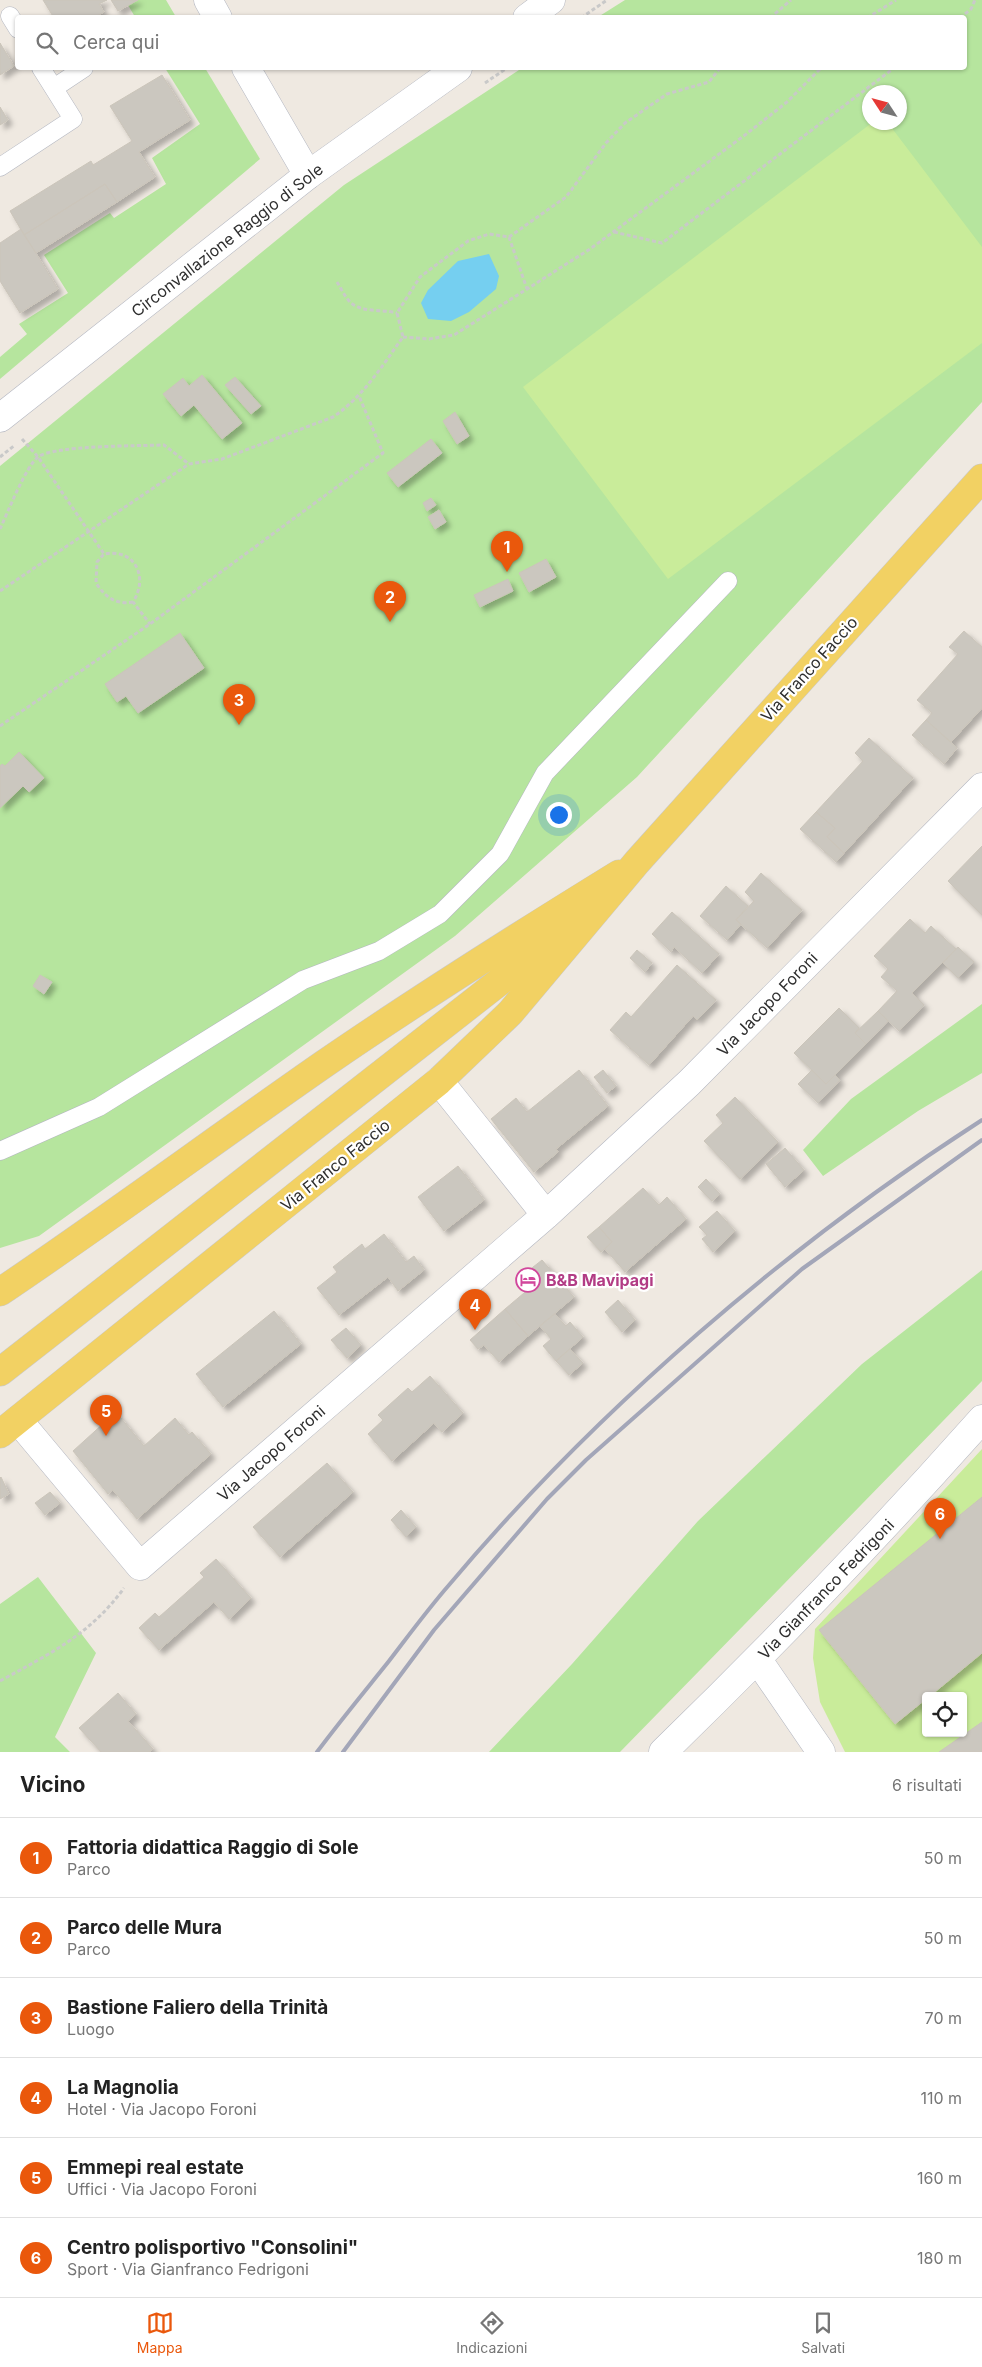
<!DOCTYPE html>
<html lang="it">
<head>
<meta charset="utf-8">
<style>
	:root { --surface:#fff; --page:#f6f6f6; --text:#222; --muted:#767676; --line:#e0e0e0; --accent:#ea580c }
	body { margin:0; font-family:Inter,sans-serif; background:var(--page); color:var(--text) }
	.controls { position:absolute; right:15px; bottom:15px; display:grid; overflow:hidden; border-radius:5px; box-shadow:0 1px 4px #0004 }
	.controls button { width:45px; height:45px; display:grid; place-items:center; padding:0; border:0; border-bottom:1px solid var(--line); background:var(--surface); color:var(--text); font:25px sans-serif }
	.compass { position:absolute; left:862px; top:85px; width:45px; height:45px; border-radius:50%; background:var(--surface); box-shadow:0 1px 4px #0004; rotate:306deg }
	.you { position:absolute; left:558px; top:814px; width:18px; height:18px; margin:-12px; border:4px solid #fff; border-radius:50%; background:#1a73e8; box-shadow:0 0 0 8px #1a73e833 }
	.badge { display:grid; place-items:center; width:32px; height:32px; border-radius:50%; background:var(--accent); color:#fff; font-size:16px; font-weight:700 }
	.pin { position:absolute; translate:-50% -41px; filter:drop-shadow(0 1px 2px #0008) }
	.pin::after { content:''; position:absolute; top:26px; width:18px; height:15px; background:inherit; clip-path:polygon(0 0,100% 0,50% 100%) }
	.list { margin:0; padding:0; list-style:none }
	h2 { display:flex; justify-content:space-between; align-items:center; height:65px; margin:0; padding:0 20px; font-size:21px }
	h2 small { font-size:16px; font-weight:400; color:var(--muted) }
	.list li { display:grid; grid-template-columns:32px 1fr auto; gap:15px; align-items:center; box-sizing:border-box; height:80px; padding:0 20px; border-top:1px solid var(--line) }
	.list b { display:block; font-size:19px; white-space:nowrap }
	.list p { margin:0; font-size:16px; white-space:nowrap; color:var(--muted) }
	.list em { font-size:16px; font-style:normal; color:var(--muted) }
	.icon { flex:none; width:28px; height:28px; fill:none; stroke:currentColor; stroke-width:2; stroke-linecap:round; stroke-linejoin:round }
	.map { position:relative; flex:none; width:982px; height:1752px; overflow:hidden }
	.search { position:absolute; background:var(--surface); box-shadow:0 1px 4px #0004; left:15px; right:15px; top:15px; height:55px; display:flex; align-items:center; gap:12px; box-sizing:border-box; padding:0 18px; border-radius:5px; color:var(--muted); font-size:19px }
	.sheet { height:545px; background:var(--surface) }
	nav { display:flex; justify-content:space-around; align-items:center; box-sizing:border-box; height:70px; border-top:1px solid var(--line); background:var(--surface); font-size:14px; color:var(--muted) }
	nav a { display:grid; justify-items:center; gap:2px }
	nav .on { color:var(--accent) }
	.map>svg:first-child { display:block }
	.green { fill:#b6e59e; fill-rule:evenodd }
	.pitch { fill:#c9ec9a; fill-rule:evenodd }
	.water { fill:#75cff0 }
	.building { fill:#cbc7bf; stroke:#cbc5ba; filter:url(#shadow) }
	.lines { fill:none; stroke-linecap:round; stroke-linejoin:round }
	.lane-casing { stroke:#b4b7c1; stroke-width:19 }
	.street-casing { stroke:#b4b7c1; stroke-width:29 }
	.secondary-casing { stroke:#b4b7c1; stroke-width:29 }
	.primary-casing { stroke:#c9c9c9; stroke-width:29 }
	.path { stroke:#c9c9c9; stroke-width:3; stroke-dasharray:4 2.5; stroke-linecap:butt }
	.lane { stroke:#fff; stroke-width:18 }
	.street { stroke:#fff; stroke-width:28 }
	.secondary { stroke:#fff; stroke-width:28 }
	.primary { stroke:#f2d163; stroke-width:28 }
	.rail { stroke:#a3a6b8; stroke-width:4 }
	.labels { text-anchor:middle; dominant-baseline:central; stroke-width:4.5; stroke-linejoin:round; paint-order:stroke }
	.street-label { font-size:16px; fill:#2e2e2e; stroke:#fff }
	.hotel-label { font-size:16px; font-weight:bold; fill:#b23c85; stroke:#fff; text-anchor:start }
</style>
</head>
<body>
<div class="map">
<svg width="982" height="1752" viewBox="0 0 982 1752">
	<defs>
		<filter id="shadow"><feDropShadow dx="4.5" dy="4.5" stdDeviation="2.5" flood-color="#0004"/></filter>
	</defs>
	<rect width="100%" height="100%" fill="#efe9e1"/>
	<!-- green -->
	<path class="green" d="M 138,0 L 166,0 L 176,17 L 135,17 L 128,5 Z
		M 625,0 L 982,0 L 982,402 L 637,777 L 455,936 L 39,1236 L 0,1248 L 0,466 L 344,185 L 522,68 L 964,68 L 964,18 L 598,17 ZM 870,92 L 900,92 L 900,122 L 870,122 Z
		M 165,68 L 205,68 L 260,159 L 0,379 L 0,357 L 27,334 L 19,324 L 68,293 L 44,255 L 110,213 L 114,218 L 166,184 L 152,158 L 200,124 Z
		M 982,1004 L 982,1073 L 918,1111 L 823,1176 L 803,1150 L 851,1099 Z
		M 982,1270 L 982,1381 L 620,1752 L 489,1752 L 572,1664 L 698,1521 L 862,1364 Z
		M 38,1577 L 96,1653 L 55,1737 L 70,1752 L 0,1752 L 0,1604 Z"/>
	<!-- pitch -->
	<path class="pitch" d="M 873,122 L 888,123 L 982,247 L 982,343 L 668,579 L 523,387 Z
		M 982,1449 L 982,1752 L 845,1752 L 820,1702 L 813,1658 L 815,1629 ZM 926,1696 L 963,1696 L 963,1733 L 926,1733 Z"/>
	<!-- water -->
	<path class="water" d="M 489,254 L 499,276 L 496,289 L 469,312 L 451,321 L 428,319 L 421,303 L 428,290 L 458,261 Z"/>
	<!-- building -->
	<path class="building" d="M 43,0 L 107,0 L 99,4 L 104,12 L 94,18 L 54,18 Z
		M 111,0 L 138,0 L 118,11 Z
		M 0,43 L 14,66 L 0,75 Z
		M 162,75 L 190,120 L 139,152 L 155,177 L 117,202 L 105,184 L 24,235 L 10,211 L 91,161 L 93,165 L 132,141 L 110,106 Z
		M 0,107 L 8,120 L 0,125 Z
		M 105,184 L 117,202 L 36,253 L 24,235 Z
		M 21,229 L 58,289 L 20,313 L 0,281 L 0,243 Z
		M 202,375 L 242,423 L 222,439 L 194,405 L 181,416 L 163,394 L 183,378 L 189,386 Z
		M 235,377 L 261,406 L 251,414 L 225,385 Z
		M 455,412 L 469,436 L 457,444 L 443,421 Z
		M 431,439 L 442,453 L 398,487 L 387,473 Z
		M 431,498 L 436,505 L 427,511 L 423,503 Z
		M 439,510 L 446,522 L 435,529 L 428,517 Z
		M 546,559 L 556,577 L 529,592 L 519,573 Z
		M 508,579 L 513,591 L 480,607 L 474,595 Z
		M 964,631 L 982,647 L 982,708 L 951,742 L 926,720 L 932,713 L 917,700 L 958,654 L 949,647 Z
		M 180,633 L 204,668 L 138,713 L 126,696 L 117,702 L 105,684 Z
		M 926,720 L 957,748 L 944,764 L 912,735 Z
		M 869,738 L 913,778 L 844,853 L 827,837 L 835,828 L 816,812 L 863,761 L 855,753 Z
		M 19,752 L 44,778 L 29,792 L 23,786 L 0,808 L 0,766 L 2,764 L 5,766 Z
		M 816,812 L 835,828 L 827,837 L 844,853 L 836,862 L 800,829 Z
		M 982,846 L 982,915 L 948,881 Z
		M 761,873 L 802,910 L 767,948 L 736,920 L 754,901 L 745,892 Z
		M 726,886 L 748,906 L 736,920 L 741,924 L 727,940 L 700,916 Z
		M 672,912 L 719,954 L 702,973 L 674,947 L 671,952 L 652,934 Z
		M 910,919 L 925,933 L 931,926 L 956,949 L 912,993 L 924,1005 L 899,1031 L 878,1011 L 897,991 L 881,977 L 888,969 L 874,956 Z
		M 958,947 L 974,962 L 958,978 L 943,963 Z
		M 637,950 L 652,963 L 645,972 L 630,958 Z
		M 677,965 L 716,1000 L 697,1020 L 693,1016 L 649,1065 L 610,1030 L 626,1012 L 631,1017 Z
		M 40,975 L 52,982 L 44,994 L 33,986 Z
		M 839,1008 L 859,1028 L 855,1033 L 866,1044 L 826,1084 L 794,1053 Z
		M 878,1011 L 888,1021 L 866,1044 L 855,1033 Z
		M 579,1070 L 608,1106 L 556,1149 L 558,1152 L 534,1172 L 491,1119 L 516,1098 L 527,1112 Z
		M 603,1070 L 616,1086 L 607,1093 L 594,1077 Z
		M 812,1070 L 826,1084 L 835,1075 L 840,1080 L 818,1103 L 798,1084 Z
		M 735,1097 L 778,1142 L 740,1179 L 704,1141 L 723,1123 L 716,1115 Z
		M 785,1148 L 804,1170 L 785,1187 L 766,1164 Z
		M 458,1166 L 484,1200 L 444,1231 L 418,1197 Z
		M 706,1179 L 720,1194 L 712,1201 L 698,1187 Z
		M 643,1188 L 659,1205 L 667,1197 L 686,1219 L 625,1272 L 605,1249 L 612,1242 L 599,1227 Z
		M 717,1211 L 735,1231 L 713,1252 L 702,1239 L 707,1235 L 699,1227 Z
		M 599,1227 L 612,1242 L 601,1252 L 587,1237 Z
		M 384,1234 L 406,1262 L 414,1256 L 424,1270 L 398,1291 L 388,1277 L 339,1315 L 317,1288 L 337,1272 L 333,1267 L 362,1244 L 365,1249 Z
		M 542,1260 L 574,1297 L 528,1336 L 505,1309 L 537,1282 L 528,1271 Z
		M 618,1300 L 635,1320 L 622,1332 L 605,1312 Z
		M 505,1309 L 528,1336 L 499,1362 L 484,1345 L 478,1349 L 470,1340 Z
		M 274,1311 L 301,1344 L 223,1407 L 196,1374 Z
		M 555,1314 L 566,1326 L 570,1322 L 583,1337 L 556,1361 L 543,1346 L 551,1339 L 540,1326 Z
		M 346,1328 L 361,1345 L 347,1358 L 331,1340 Z
		M 570,1349 L 583,1363 L 569,1375 L 556,1361 Z
		M 430,1376 L 463,1413 L 442,1432 L 434,1423 L 392,1461 L 368,1434 L 383,1420 L 378,1415 L 408,1388 L 412,1392 Z
		M 116,1412 L 144,1446 L 175,1418 L 189,1435 L 192,1432 L 211,1454 L 137,1519 L 113,1490 L 108,1494 L 73,1451 Z
		M 327,1463 L 353,1492 L 280,1557 L 253,1527 Z
		M 1,1477 L 9,1494 L 0,1499 L 0,1478 Z
		M 50,1492 L 60,1503 L 45,1515 L 35,1503 Z
		M 982,1497 L 982,1653 L 930,1696 L 926,1696 L 926,1699 L 895,1724 L 819,1630 Z
		M 401,1510 L 416,1527 L 406,1537 L 391,1520 Z
		M 216,1559 L 251,1598 L 229,1619 L 214,1602 L 159,1650 L 139,1628 L 155,1613 L 159,1617 L 204,1577 L 200,1573 Z
		M 118,1693 L 136,1714 L 128,1721 L 153,1749 L 149,1752 L 101,1752 L 79,1728 Z
		M 982,1722 L 982,1752 L 939,1752 Z"/>
	<g class="lines">
		<!-- lane casing -->
		<g class="lane-casing">
			<path id="lane" d="M 10,16 L 18,29
				M 54,88 L 84,68
				M 0,167 L 73,119 L 41,68
				M 0,1151 L 99,1107 L 303,980 L 379,951 L 440,914 L 500,854 L 545,773 L 728,581"/>
		</g>
		<!-- street casing -->
		<g class="street-casing">
			<path id="street" d="M 208,0 L 218,18
				M 246,68 L 308,175
				M 439,1081 L 546,1215
				M 18,1420 L 140,1566 L 546,1215 L 689,1083 L 982,787
				M 758,1660 L 821,1752
				M 663,1752 C 773,1645 880,1534 982,1419"/>
		</g>
		<!-- secondary casing -->
		<g class="secondary-casing">
			<path id="secondary" d="M 527,18 L 551,0
				M 0,418 L 308,175 L 458,68"/>
		</g>
		<!-- primary casing -->
		<g class="primary-casing">
			<path id="primary" d="M 0,1292 C 110,1218 216,1139 324,1064 C 420,998 520,935 619,874
				M 0,1372 L 531,957 L 567,925
				M 0,1434 L 439,1081 L 510,1013 L 637,862 L 982,478"/>
		</g>
		<!-- path -->
		<path class="path" d="M 581,18 L 607,0
			M 770,18 L 791,0
			M 867,18 L 896,0
			M 960,18 L 971,9 L 975,0
			M 485,83 L 507,68
			M 614,232 L 662,243 L 894,68
			M 509,237 L 527,289
			M 337,282 C 341,288 345,297 350,302 C 361,313 382,309 397,313
			M 403,337 L 429,339 L 454,335 L 527,289 L 590,249 L 745,135 L 787,102 L 821,68
			M 22,439 L 38,457 L 104,554
			M 0,457 L 15,445
			M 0,529 C 7,514 26,466 38,457 C 54,445 140,446 164,445 L 189,464
			M 0,591 L 189,464 L 222,459 L 333,417 C 363,397 382,366 403,337 L 397,313 L 420,277 L 468,241 L 489,234 L 509,237 L 566,197 L 606,143 L 625,123 L 667,94 L 709,82 L 720,68
			M 133,602 C 116,605 105,597 96,583 L 97,562 L 104,554 C 135,548 149,577 133,602 L 150,624
			M 0,726 L 150,624 L 383,453 L 359,396
			M 0,1681 C 49,1654 90,1635 124,1588"/>
		<!-- lane -->
		<use href="#lane" class="lane"/>
		<!-- street -->
		<use href="#street" class="street"/>
		<!-- secondary -->
		<use href="#secondary" class="secondary"/>
		<!-- primary -->
		<use href="#primary" class="primary"/>
		<!-- rail -->
		<path class="rail" d="M 317,1752 C 340,1721 365,1691 389,1661 C 409,1635 428,1609 449,1585 C 597,1409 789,1244 982,1120
			M 343,1752 L 434,1630 L 547,1499 L 586,1460 L 802,1269 L 982,1140"/>
	</g>
	<!-- icons -->
	<defs>
		<g id="hotel-ring" transform="scale(1.25)"><circle r="9.5" fill="#fff" stroke="#d1479c" stroke-width="1.5"/><path d="M-6-4.5h1.5V1H6V5H4.5V3h-9V5H-6ZM-4 0a1.8 1.8 0 1 1 3.6 0ZM.5 0V-2.5h3Q6-2.5 6 0Z" fill="#d1479c"/></g>
	</defs>
	<g fill-rule="evenodd">
		<use href="#hotel-ring" x="528" y="1280"/>
	</g>
	<g class="labels">
		<!-- street labels -->
		<g class="street-label">
			<text transform="translate(227 240) rotate(-38)">Circonvallazione Raggio di Sole</text>
			<text transform="translate(809 669) rotate(-48)">Via Franco Faccio</text>
			<text transform="translate(767 1004) rotate(-46)">Via Jacopo Foroni</text>
			<text transform="translate(335 1165) rotate(-39)">Via Franco Faccio</text>
			<text transform="translate(271 1453) rotate(-41)">Via Jacopo Foroni</text>
			<text transform="translate(826 1589) rotate(-46)">Via Gianfranco Fedrigoni</text>
		</g>
		<!-- hotel labels -->
		<g class="hotel-label">
			<text x="546" y="1280">B&amp;B Mavipagi</text>
		</g>
	</g>
</svg>
<div class="controls">
<button><svg class="icon" aria-label="locate" viewBox="0 0 24 24"><circle cx="12" cy="12" r="6"/><path d="M12 2v4M12 18v4M2 12h4M18 12h4"/></svg></button>
</div>
<svg class="compass" viewBox="-18 -18 36 36"><path d="M0-13l5 13h-10z" fill="#e53935"/><path d="M0 13l5-13h-10z" fill="#767676"/></svg>
<div class="you"></div>
<div class="pin badge" style="left:507px;top:572px">1</div>
<div class="pin badge" style="left:390px;top:622px">2</div>
<div class="pin badge" style="left:239px;top:725px">3</div>
<div class="pin badge" style="left:475px;top:1330px">4</div>
<div class="pin badge" style="left:106px;top:1436px">5</div>
<div class="pin badge" style="left:940px;top:1539px">6</div>
<div class="search"><svg class="icon" aria-label="search" viewBox="0 0 24 24"><circle cx="10" cy="10" r="6"/><path d="M15 15l6 6"/></svg>Cerca qui</div>
</div>
<section class="sheet">
<h2>Vicino<small>6 risultati</small></h2>
<ul class="list">
<li><span class="badge">1</span><div><b>Fattoria didattica Raggio di Sole</b><p>Parco</p></div><em>50 m</em></li>
<li><span class="badge">2</span><div><b>Parco delle Mura</b><p>Parco</p></div><em>50 m</em></li>
<li><span class="badge">3</span><div><b>Bastione Faliero della Trinità</b><p>Luogo</p></div><em>70 m</em></li>
<li><span class="badge">4</span><div><b>La Magnolia</b><p>Hotel · Via Jacopo Foroni</p></div><em>110 m</em></li>
<li><span class="badge">5</span><div><b>Emmepi real estate</b><p>Uffici · Via Jacopo Foroni</p></div><em>160 m</em></li>
<li><span class="badge">6</span><div><b>Centro polisportivo &quot;Consolini&quot;</b><p>Sport · Via Gianfranco Fedrigoni</p></div><em>180 m</em></li>
</ul>
</section>
<nav>
<a class="on"><svg class="icon" aria-label="map" viewBox="0 0 24 24"><path d="M3 6l6-2 6 2 6-2v14l-6 2-6-2-6 2zM9 4v14M15 6v14"/></svg>Mappa</a>
<a><svg class="icon" aria-label="directions" viewBox="0 0 24 24"><path d="M12 3l9 9-9 9-9-9zM9 14v-3h6M13 9l2 2-2 2"/></svg>Indicazioni</a>
<a><svg class="icon" aria-label="saved" viewBox="0 0 24 24"><path d="M7 4h10v16l-5-4-5 4z"/></svg>Salvati</a>
</nav>
</body>
</html>
